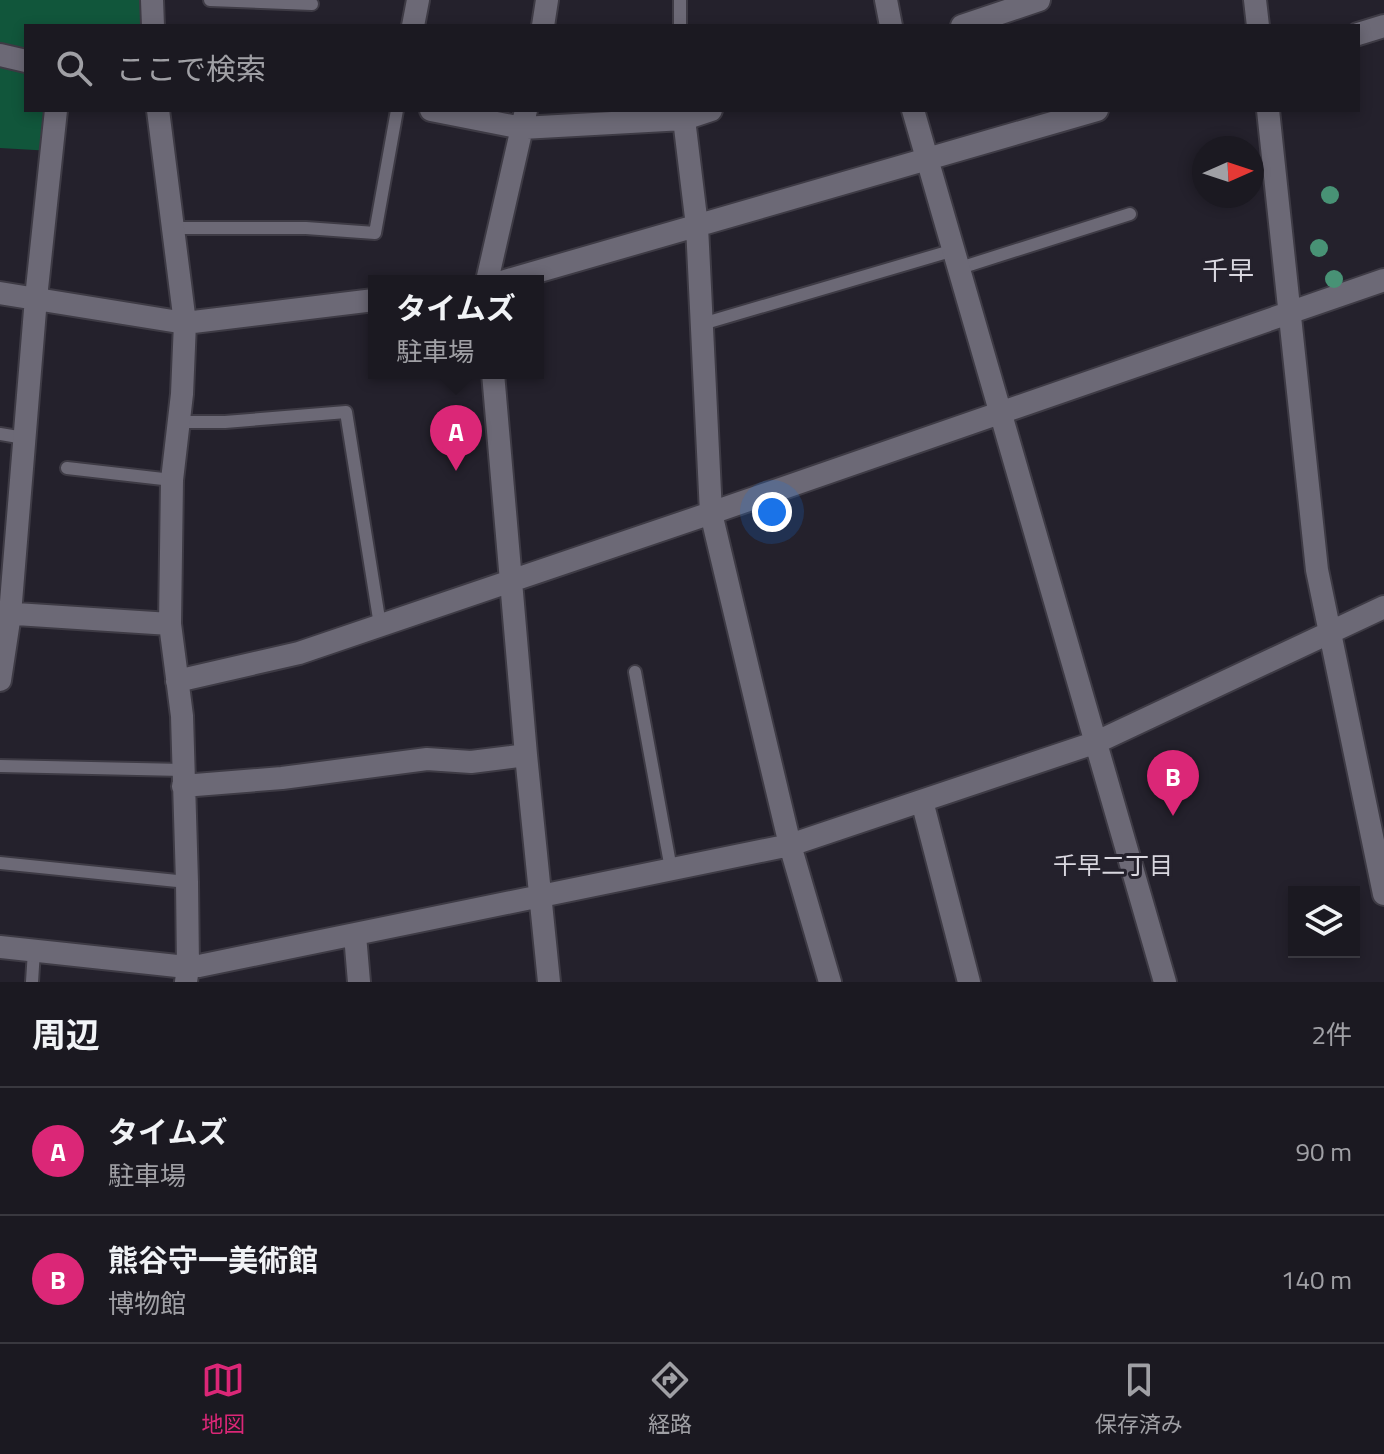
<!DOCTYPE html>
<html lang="ja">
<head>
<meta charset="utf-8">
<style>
	:root { --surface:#1b1921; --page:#24222a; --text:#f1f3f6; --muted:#a0a0a5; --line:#39383f; --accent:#db2777 }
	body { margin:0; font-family:"Titillium Web","Noto Sans JP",sans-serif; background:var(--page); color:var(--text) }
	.controls { position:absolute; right:24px; bottom:24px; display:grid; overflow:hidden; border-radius:0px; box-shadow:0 4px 12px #0003 }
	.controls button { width:72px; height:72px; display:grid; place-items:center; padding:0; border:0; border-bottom:2px solid var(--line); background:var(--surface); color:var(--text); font:40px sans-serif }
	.compass { position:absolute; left:1192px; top:136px; width:72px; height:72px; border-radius:50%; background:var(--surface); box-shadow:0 4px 12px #0003; rotate:87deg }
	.you { position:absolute; left:772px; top:512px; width:28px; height:28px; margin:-20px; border:6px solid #fff; border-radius:50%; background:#1a73e8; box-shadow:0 0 0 12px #1a73e833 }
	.badge { display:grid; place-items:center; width:52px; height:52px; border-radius:50%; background:var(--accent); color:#fff; font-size:26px; font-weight:700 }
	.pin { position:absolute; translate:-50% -66px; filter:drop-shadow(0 2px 4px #0008) }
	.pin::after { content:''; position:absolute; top:42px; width:28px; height:24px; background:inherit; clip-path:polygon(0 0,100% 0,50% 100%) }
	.popup { position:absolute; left:368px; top:275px; width:176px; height:104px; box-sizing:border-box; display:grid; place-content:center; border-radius:0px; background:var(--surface); filter:drop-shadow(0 2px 6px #0005); font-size:26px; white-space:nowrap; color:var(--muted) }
	.popup b { font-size:30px; color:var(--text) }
	.popup::after { content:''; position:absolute; left:50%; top:100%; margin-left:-16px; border:16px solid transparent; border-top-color:var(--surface) }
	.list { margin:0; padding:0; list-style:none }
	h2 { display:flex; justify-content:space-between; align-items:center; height:104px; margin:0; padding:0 32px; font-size:34px }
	h2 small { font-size:26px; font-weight:400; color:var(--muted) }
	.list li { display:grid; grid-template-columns:52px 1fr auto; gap:24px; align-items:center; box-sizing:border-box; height:128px; padding:0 32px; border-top:2px solid var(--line) }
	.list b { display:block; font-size:30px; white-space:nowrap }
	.list p { margin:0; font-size:26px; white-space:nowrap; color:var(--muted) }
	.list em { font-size:26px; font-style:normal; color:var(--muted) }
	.icon { flex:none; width:44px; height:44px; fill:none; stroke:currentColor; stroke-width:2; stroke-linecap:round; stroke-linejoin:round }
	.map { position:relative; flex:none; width:1384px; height:982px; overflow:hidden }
	.search { position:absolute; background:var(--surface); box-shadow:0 4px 12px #0003; left:24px; right:24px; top:24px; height:88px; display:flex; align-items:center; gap:20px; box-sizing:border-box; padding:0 28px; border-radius:0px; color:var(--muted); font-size:30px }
	.sheet { height:360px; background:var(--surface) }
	nav { display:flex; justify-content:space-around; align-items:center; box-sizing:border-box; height:112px; border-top:2px solid var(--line); background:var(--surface); font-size:22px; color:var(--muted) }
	nav a { display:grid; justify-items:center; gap:4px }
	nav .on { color:var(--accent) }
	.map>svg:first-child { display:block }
	.green { fill:#11563b }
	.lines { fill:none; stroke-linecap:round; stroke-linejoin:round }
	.service-casing { stroke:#3e3b45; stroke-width:16 }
	.minor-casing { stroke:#3e3b45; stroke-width:26 }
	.service { stroke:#6c6976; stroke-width:12 }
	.minor { stroke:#6c6976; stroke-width:22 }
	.tree { fill:#489275 }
	.labels { text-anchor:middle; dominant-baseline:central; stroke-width:6; stroke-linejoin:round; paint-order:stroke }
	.neighbourhood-label { font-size:24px; fill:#d9d7df; stroke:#24212c }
	.quarter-label { font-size:26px; fill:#d9d7df; stroke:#24212c }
</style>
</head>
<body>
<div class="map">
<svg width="1384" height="982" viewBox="0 0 1384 982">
	<rect width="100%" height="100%" fill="#24212c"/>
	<!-- green -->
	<path class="green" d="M 0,0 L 148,0 L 151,26 L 26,26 L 26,57 L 0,50 Z
		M 0,59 L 26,63 L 26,110 L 56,110 L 52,151 L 0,148 Z"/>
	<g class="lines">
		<!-- service casing -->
		<g class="service-casing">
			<path id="service" d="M 210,0 L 312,4
				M 680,26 L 680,0
				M 172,228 L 306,228 L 375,233 L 397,110
				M 960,268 L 1130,214
				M 702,324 L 954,250
				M 178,422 L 225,422 L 346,412 L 380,625
				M 0,434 L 24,438
				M 67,468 L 172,480
				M 635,672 L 671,869
				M 0,766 L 183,770
				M 0,863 L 187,882
				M 32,982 L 34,951"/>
		</g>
		<!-- minor casing -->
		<g class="minor-casing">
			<path id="minor" d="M 152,0 L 153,26
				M 886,0 L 891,26
				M 1255,0 L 1258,26
				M 413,26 L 418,0
				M 543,26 L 547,0
				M 962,26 L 1039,0
				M 1358,34 L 1384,26
				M 0,55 L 26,61
				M 158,110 L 185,323 L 182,394 L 172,480 L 170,624 L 182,716 L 187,882 L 188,967 L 186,982
				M 431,110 L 522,128 L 684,119 L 711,110
				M 913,110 L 1165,982
				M 1268,110 L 1317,570 L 1384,894
				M 684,119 L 697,226 L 711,513 L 790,845 L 830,982
				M 487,281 L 526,110
				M 505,281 L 1097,110
				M 0,293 L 185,323 L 374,300
				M 493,373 L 526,755 L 549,982
				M 0,613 L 170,624
				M 0,680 L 10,614 L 36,298 L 56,110
				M 177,681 L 299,653 L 711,513 L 1384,280
				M 183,786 L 282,778 L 427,759 L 471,762 L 526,755
				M 922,801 L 969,982
				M 355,935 L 359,982
				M 0,947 L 177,966 L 199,966 L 790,845 L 1097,742 L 1384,607"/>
		</g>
		<!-- service -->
		<use href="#service" class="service"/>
		<!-- minor -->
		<use href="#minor" class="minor"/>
	</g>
	<!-- trees -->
	<g class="tree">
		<circle cx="1330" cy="195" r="9"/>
		<circle cx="1319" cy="248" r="9"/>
		<circle cx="1334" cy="279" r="9"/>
	</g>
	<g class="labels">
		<!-- neighbourhood labels -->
		<g class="neighbourhood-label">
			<text x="1113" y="865">千早二丁目</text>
		</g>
		<!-- quarter labels -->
		<g class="quarter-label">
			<text x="1228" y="270">千早</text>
		</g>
	</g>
</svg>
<div class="controls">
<button><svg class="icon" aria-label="layers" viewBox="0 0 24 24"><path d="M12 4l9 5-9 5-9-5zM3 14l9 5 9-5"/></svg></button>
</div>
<svg class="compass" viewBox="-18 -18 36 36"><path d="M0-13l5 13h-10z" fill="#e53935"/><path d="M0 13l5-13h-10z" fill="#a0a0a5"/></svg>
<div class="you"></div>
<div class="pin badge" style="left:456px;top:471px">A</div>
<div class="popup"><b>タイムズ</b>駐車場</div>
<div class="pin badge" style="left:1173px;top:816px">B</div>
<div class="search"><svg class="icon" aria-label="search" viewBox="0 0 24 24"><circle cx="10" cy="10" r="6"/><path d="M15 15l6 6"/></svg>ここで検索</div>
</div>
<section class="sheet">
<h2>周辺<small>2件</small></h2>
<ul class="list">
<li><span class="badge">A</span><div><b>タイムズ</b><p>駐車場</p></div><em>90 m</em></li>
<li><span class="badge">B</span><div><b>熊谷守一美術館</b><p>博物館</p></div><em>140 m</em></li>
</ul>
</section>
<nav>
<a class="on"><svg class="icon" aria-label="map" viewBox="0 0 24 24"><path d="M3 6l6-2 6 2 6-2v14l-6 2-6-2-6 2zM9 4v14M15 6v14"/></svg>地図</a>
<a><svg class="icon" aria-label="directions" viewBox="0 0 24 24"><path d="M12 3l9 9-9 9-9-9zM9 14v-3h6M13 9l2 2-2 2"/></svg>経路</a>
<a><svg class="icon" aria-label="saved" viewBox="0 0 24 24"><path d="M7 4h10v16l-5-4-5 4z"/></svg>保存済み</a>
</nav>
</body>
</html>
